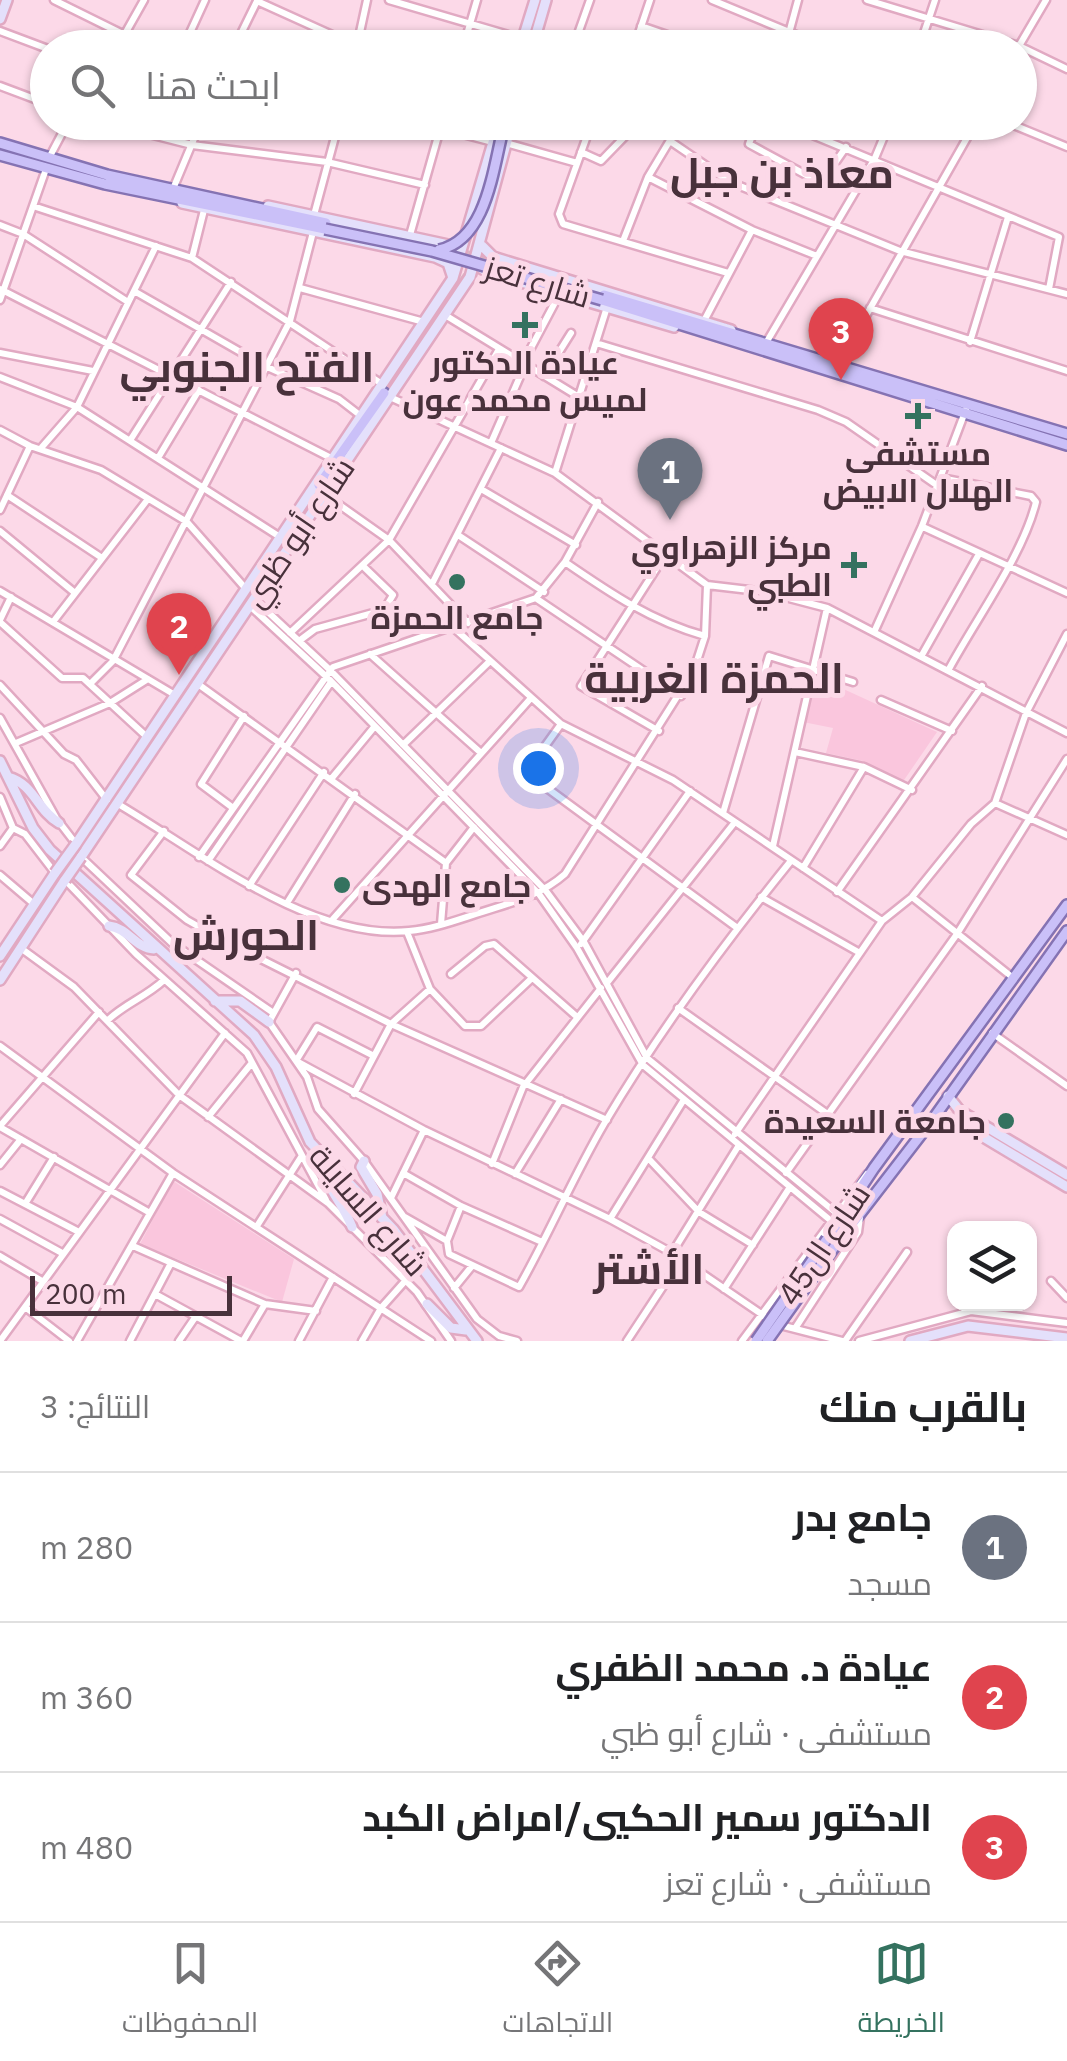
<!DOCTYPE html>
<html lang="ar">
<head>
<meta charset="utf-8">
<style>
	:root { --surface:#fff; --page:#f6f6f6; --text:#202124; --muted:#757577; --line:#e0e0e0; --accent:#34725f }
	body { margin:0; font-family:"IBM Plex Sans",Cairo,sans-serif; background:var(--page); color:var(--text); direction:rtl }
	.controls { position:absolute; right:30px; bottom:30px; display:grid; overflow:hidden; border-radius:20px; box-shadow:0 2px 8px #0004 }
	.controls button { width:90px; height:90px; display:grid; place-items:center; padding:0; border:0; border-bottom:2px solid var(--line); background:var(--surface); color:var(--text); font:50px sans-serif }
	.scale { position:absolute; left:30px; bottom:25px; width:202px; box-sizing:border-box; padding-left:10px; border:5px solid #48313b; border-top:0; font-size:28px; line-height:35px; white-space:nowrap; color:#48313b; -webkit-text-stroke:8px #fcd9e8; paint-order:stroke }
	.you { position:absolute; left:538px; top:768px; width:35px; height:35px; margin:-25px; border:8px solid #fff; border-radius:50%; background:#1a73e8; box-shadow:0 0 0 15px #1a73e833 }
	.badge { display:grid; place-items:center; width:65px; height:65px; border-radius:50%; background:var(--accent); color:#fff; font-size:32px; font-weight:700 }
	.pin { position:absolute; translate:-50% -82px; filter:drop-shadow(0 2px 5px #0008) }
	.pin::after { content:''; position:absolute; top:52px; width:35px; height:30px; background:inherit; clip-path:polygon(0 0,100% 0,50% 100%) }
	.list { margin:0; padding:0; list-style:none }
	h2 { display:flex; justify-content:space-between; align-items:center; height:130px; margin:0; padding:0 40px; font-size:42px }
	h2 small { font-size:32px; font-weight:400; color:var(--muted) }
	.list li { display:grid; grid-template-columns:65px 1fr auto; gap:30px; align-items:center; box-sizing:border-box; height:150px; padding:0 40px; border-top:2px solid var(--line) }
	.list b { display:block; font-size:38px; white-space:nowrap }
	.list p { margin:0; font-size:32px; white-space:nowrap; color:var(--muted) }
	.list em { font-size:32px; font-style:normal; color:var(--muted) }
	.icon { flex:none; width:55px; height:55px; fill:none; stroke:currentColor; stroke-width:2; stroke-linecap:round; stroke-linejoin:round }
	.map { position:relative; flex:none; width:1067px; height:1341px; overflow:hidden; direction:ltr }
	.search { position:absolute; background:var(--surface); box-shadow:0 2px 8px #0004; left:30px; right:30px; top:30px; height:110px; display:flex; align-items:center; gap:25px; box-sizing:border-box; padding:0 35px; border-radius:55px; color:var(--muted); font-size:38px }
	.sheet { height:580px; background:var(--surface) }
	nav { display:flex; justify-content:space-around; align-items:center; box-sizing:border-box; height:140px; border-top:2px solid var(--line); background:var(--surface); font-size:28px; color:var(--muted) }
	nav a { display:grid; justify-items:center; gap:5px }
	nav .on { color:var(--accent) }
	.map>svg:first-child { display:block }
	.built { fill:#fac6dd }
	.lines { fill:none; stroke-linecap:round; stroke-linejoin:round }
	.primary-tunnel { stroke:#d8b7c5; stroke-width:9; stroke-dasharray:9 4.5; stroke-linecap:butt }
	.street-casing { stroke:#e1a9c2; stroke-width:11 }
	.secondary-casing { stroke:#e1a9c2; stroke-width:14 }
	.primary-casing { stroke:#8573b3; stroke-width:14 }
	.street { stroke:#fff; stroke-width:6 }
	.secondary { stroke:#e4e0fb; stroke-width:9 }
	.primary { stroke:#cac0f8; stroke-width:9 }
	.secondary-bridge-casing { stroke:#e1a9c2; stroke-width:14; stroke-linecap:butt }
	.primary-bridge-casing { stroke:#8573b3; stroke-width:14; stroke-linecap:butt }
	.secondary-bridge { stroke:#e4e0fb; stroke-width:9 }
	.primary-bridge { stroke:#cac0f8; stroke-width:9 }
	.poi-dot { fill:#34725f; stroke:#fcd9e8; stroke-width:4 }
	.labels { text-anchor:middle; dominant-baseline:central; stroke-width:10; stroke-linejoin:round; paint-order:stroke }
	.street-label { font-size:32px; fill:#48313b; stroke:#fcd9e8 }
	.poi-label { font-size:32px; font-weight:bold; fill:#48313b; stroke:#fcd9e8 }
	.district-label { font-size:42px; font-weight:bold; fill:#48313b; stroke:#fcd9e8 }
</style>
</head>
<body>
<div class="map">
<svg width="1067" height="1341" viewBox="0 0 1067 1341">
	<rect width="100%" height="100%" fill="#fcd9e8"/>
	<!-- built -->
	<path class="built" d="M 813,675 L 937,732 L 902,783 L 863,761 L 826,753 L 833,728 L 803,722 Z
		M 173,1181 L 294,1259 L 282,1302 L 140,1244 Z"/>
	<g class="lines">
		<!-- primary-tunnel -->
		<path class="primary-tunnel" d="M 439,247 L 501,264
			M 384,393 L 474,266"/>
		<!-- street casing -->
		<g class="street-casing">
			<path id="street" d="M 54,0 L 151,48
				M 389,0 L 522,39
				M 712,0 L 828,48
				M 867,0 L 1019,46 L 1067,69
				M 257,1 L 361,48
				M 641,26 L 705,48
				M 0,31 L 48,49
				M 357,46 L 367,0
				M 1019,46 L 1046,0
				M 117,48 L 144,0
				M 183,48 L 205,0
				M 234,48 L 257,1
				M 463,48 L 477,0
				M 573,48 L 590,0
				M 634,48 L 650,0
				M 785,48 L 798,0
				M 919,48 L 935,0
				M 0,86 L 48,104
				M 102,122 L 192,145 L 327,162 L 425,185
				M 417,122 L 493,142
				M 592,122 L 559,214 L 563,224 L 728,273
				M 757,122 L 749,144 L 821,183 L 846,147
				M 781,122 L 1059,237 L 1049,289
				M 1006,122 L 1067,147
				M 670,141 L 730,182 L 900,251 L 1067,294
				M 506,143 L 577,163
				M 581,152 L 601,161 L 633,128
				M 49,158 L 68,122
				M 648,177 L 752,230 L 817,256
				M 173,189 L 201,122
				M 33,206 L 192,258 L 382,384
				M 314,215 L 339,122
				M 0,225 L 23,234 L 128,302
				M 410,235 L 442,122
				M 623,241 L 648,177 L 681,122
				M 192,258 L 204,210
				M 300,288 L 424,322
				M 0,289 L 331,458
				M 134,291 L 265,366 L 339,399 L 361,416
				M 0,300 L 46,169
				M 870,308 L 1067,371
				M 445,315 L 579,397
				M 705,319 L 752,230
				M 970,342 L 1008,217
				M 596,343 L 818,410 L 846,422 L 938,486
				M 766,343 L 875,158 L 890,122
				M 0,353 L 93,371
				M 523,363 L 560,293
				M 838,365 L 976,122
				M 544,376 L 571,333
				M 0,377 L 77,407 L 280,537
				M 390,397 L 555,473 L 707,585 L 766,592 L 827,608 L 1067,733
				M 0,430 L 30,446 L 101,470 L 187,522 L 246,589
				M 131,439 L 231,282
				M 491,443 L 525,365
				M 42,447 L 77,407 L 156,246
				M 158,458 L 199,390
				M 555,473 L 607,307
				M 941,478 L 1031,496 L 1036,502 C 1023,555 976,619 949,669
				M 481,489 L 576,545
				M 324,494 L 389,540 L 468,623
				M 7,495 L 102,558
				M 0,510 L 30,446
				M 923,527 L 1067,593
				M 0,531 L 75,593
				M 458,535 L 544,592
				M 565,562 C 610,593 651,621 705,636
				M 433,582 L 501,448
				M 0,591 L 175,695
				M 254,599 L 330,670 L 546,891 L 584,942 L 647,1058 L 835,1212
				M 537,599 L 681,696
				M 250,606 L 331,681 L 539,894 L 577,948 L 643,1065 L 830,1220
				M 0,620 L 11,597
				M 0,622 L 62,678 L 83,678 L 147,737
				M 53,622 L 148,499
				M 455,629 L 561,724 L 673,780 L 882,921
				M 875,630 L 922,526 L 968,404
				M 290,633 L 389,540 L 499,349
				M 299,641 L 315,629 L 384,610 L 393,595 L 364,567
				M 370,654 L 481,753
				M 922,655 L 979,554
				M 90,684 L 113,661 L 290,321 L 313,232
				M 198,684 L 446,863
				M 0,685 L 64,754 L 76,760 L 107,800
				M 881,700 L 952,731
				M 0,718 L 56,818 L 76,844
				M 561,724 L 528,770 L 532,777 L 736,927
				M 659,731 L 581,686 L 665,555
				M 16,743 L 110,703 L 148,679
				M 403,745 L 490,661
				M 795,752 L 864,767 L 912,790
				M 332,778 L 375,726
				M 0,797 L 13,828 L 25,834 L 55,873
				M 995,803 L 1067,835
				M 118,804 C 198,851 310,941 409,931 C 432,929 454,921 476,914 C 509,903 539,897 565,874 L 694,670 L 705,636 L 707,585
				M 233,808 L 201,784 L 244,716
				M 723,813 L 769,656 L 853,682
				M 164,831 L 131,875 L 187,920 L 215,936 L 391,1024 L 607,1120
				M 0,846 L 13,828
				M 773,846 L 827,608
				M 81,857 L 172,943 L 272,1012
				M 199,857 L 333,667 L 536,598 L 565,562 L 598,502
				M 208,861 L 331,682
				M 803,868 L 864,767
				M 0,875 L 34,904
				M 65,880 L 136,954 L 247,1053 L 326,1200
				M 249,886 L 324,772
				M 837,892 L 982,686
				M 761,897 L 860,953
				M 912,897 L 1012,977
				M 287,903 L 355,794
				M 333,919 L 531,698
				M 441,924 L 446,863 L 474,827
				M 407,932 L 430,989 L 465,1026 L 481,1026 L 532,978
				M 581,944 L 690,791
				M 22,949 L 74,987 L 179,1095 L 328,1203 L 417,1292 L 451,1341
				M 296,973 L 269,1022 L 307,1077 L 318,1109 L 364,1161 L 477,1319 L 499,1336 L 517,1341
				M 451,974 L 485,946 L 494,944 L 576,1016
				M 607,983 L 735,822
				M 678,1008 L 826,1113
				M 107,1021 C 124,1004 146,997 164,980
				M 992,1033 L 1067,1086
				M 0,1046 L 173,1173 L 431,1341
				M 374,1056 L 317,1027 L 296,1061 L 424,1130 L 610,1219 L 672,1253 L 776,1324 L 842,1341
				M 354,1094 L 391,1024 L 430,989
				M 208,1117 L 251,1064
				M 0,1126 L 99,1012
				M 0,1127 L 150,1213
				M 735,1134 L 882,921 L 912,897 L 971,824 L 995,803 L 1026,713 L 1067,634
				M 648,1158 L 699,1212 L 753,1245
				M 492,1164 L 523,1087 L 601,988
				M 0,1165 L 21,1139
				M 403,1173 L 461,1206 L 542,1242
				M 786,1173 L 957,934 L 1067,759
				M 515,1174 L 561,1099
				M 0,1191 L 77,1231
				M 391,1198 L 424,1130
				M 25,1204 L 54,1157
				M 461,1206 L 447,1241 L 449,1254 L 519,1287 C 549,1234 573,1177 604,1124 C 659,1031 722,946 790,862
				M 405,1217 L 447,1241
				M 0,1219 L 62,1253
				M 610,1219 L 683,1101
				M 257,1226 L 301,1157
				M 133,1246 L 265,1304 L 316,1311
				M 672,1253 L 739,1145
				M 0,1256 L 42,1281
				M 1051,1281 L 1067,1298
				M 454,1288 L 472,1266
				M 724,1289 L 790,1187
				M 155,1294 L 241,1341
				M 25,1307 L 69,1341
				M 796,1327 L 858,1232 L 860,1217
				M 0,1341 L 225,1033
				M 77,1341 L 173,1173
				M 130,1341 L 171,1263
				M 179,1341 L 194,1319
				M 243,1341 L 265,1304
				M 299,1341 L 333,1277
				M 362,1341 L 381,1308 L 406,1280
				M 627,1341 L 681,1259
				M 742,1341 L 867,1174
				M 845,1341 L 907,1252
				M 859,1341 L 971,1311 L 1067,1323"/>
		</g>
		<!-- secondary casing -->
		<g class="secondary-casing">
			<path id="secondary" d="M 0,19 L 7,0
				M 520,48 L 535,0
				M 532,48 L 546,0
				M 182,203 L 435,257 L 448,263 L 453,278
				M 268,206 L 453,246
				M 482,246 L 493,257 L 731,330
				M 475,264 L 487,272 L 674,327
				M 0,761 L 33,828 L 50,850 L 254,1035 L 276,1067 L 310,1142 L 393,1229 L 477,1341
				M 8,777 C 34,784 37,810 59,823
				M 76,844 L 453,278 L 499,122
				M 81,857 L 470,277 L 512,122
				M 109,926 C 128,928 135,948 154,949
				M 0,956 L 55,873
				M 0,980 L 65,880
				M 215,1001 L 240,1001 L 269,1022
				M 948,1096 L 960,1111 L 1067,1175
				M 933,1119 L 955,1120 L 1067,1187
				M 318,1153 C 319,1179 343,1202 352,1227
				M 364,1161 L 361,1167 L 377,1194 L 382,1218
				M 427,1304 L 451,1328 L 466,1330
				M 910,1341 L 968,1326 L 1067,1338"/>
		</g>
		<!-- primary casing -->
		<g class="primary-casing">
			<path id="primary" d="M 531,48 L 532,45
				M 0,143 L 107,175 L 326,223
				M 0,155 L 105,184 L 325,229
				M 604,295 L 1067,434
				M 602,300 L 1067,445
				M 319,485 L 384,393
				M 827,1239 L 874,1168 L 1067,905
				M 835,1246 L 933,1119 L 1067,931"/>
		</g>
		<!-- street -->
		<use href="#street" class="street"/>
		<!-- secondary -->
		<use href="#secondary" class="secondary"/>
		<!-- primary -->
		<use href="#primary" class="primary"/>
		<!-- secondary-bridge casing -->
		<g class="secondary-bridge-casing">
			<path id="secondary-bridge" d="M 55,873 L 76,844
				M 65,880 L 81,857"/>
		</g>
		<!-- primary-bridge casing -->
		<g class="primary-bridge-casing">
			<path id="primary-bridge" d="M 325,229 L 432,251 L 602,300
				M 439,250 C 489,239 493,164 505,122
				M 756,1341 L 827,1239
				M 767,1341 L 835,1246"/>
		</g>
		<!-- secondary-bridge -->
		<use href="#secondary-bridge" class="secondary-bridge"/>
		<!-- primary-bridge -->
		<use href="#primary-bridge" class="primary-bridge"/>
	</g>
	<!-- markers -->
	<g class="poi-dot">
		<path d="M520 310h10v10h10v10h-10v10h-10v-10h-10v-10h10z"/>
		<path d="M913 401h10v10h10v10h-10v10h-10v-10h-10v-10h10z"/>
		<path d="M849 550h10v10h10v10h-10v10h-10v-10h-10v-10h10z"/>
		<circle cx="457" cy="582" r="10"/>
		<circle cx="342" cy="885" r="10"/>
		<circle cx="1006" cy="1121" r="10"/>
	</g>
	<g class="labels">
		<!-- street labels -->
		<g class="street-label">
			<text transform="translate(538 281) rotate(17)">شارع تعز</text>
			<text transform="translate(298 532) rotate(-56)">شارع أبو ظبي</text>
			<text transform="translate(369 1210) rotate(49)">شارع السايلة</text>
			<text transform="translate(823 1244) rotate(-56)">شارع ال45</text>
		</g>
		<!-- poi labels -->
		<g class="poi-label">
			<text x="525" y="362">عيادة الدكتور<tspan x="525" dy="37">لميس محمد عون</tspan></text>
			<text x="918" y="453">مستشفى<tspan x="918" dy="37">الهلال الابيض</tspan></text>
			<text x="832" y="547" text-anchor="end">مركز الزهراوي<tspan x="832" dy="37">الطبي</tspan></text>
			<text x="457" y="617">جامع الحمزة</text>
			<text x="362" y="885" text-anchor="start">جامع الهدى</text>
			<text x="986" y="1121" text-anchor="end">جامعة السعيدة</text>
		</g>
		<!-- district labels -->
		<g class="district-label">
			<text x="782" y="172">معاذ بن جبل</text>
			<text x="247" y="366">الفتح الجنوبي</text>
			<text x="714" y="677">الحمزة الغربية</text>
			<text x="246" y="934">الحورش</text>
			<text x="649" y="1268">الأشتر</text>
		</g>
	</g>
</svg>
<div class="controls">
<button><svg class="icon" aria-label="layers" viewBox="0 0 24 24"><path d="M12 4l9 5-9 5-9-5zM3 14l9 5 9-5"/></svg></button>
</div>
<div class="scale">200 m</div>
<div class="you"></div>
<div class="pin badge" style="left:670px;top:520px;background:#6b7280">1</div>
<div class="pin badge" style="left:179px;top:675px;background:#e0444e">2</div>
<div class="pin badge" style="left:841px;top:380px;background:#e0444e">3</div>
<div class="search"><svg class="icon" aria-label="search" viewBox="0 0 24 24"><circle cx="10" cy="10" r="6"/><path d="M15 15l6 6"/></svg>ابحث هنا</div>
</div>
<section class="sheet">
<h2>بالقرب منك<small>النتائج: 3</small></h2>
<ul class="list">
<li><span class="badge" style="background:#6b7280">1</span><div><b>جامع بدر</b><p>مسجد</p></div><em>280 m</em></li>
<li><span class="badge" style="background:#e0444e">2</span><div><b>عيادة د. محمد الظفري</b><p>مستشفى · شارع أبو ظبي</p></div><em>360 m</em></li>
<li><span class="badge" style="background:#e0444e">3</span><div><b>الدكتور سمير الحكيي/امراض الكبد</b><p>مستشفى · شارع تعز</p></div><em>480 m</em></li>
</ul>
</section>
<nav>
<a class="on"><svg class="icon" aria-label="map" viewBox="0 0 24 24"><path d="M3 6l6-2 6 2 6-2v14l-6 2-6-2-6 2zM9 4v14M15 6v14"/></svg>الخريطة</a>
<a><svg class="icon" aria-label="directions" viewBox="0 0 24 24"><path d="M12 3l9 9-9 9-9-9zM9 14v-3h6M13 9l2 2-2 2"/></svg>الاتجاهات</a>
<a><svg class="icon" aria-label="saved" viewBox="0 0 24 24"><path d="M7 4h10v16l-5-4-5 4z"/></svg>المحفوظات</a>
</nav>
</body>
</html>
